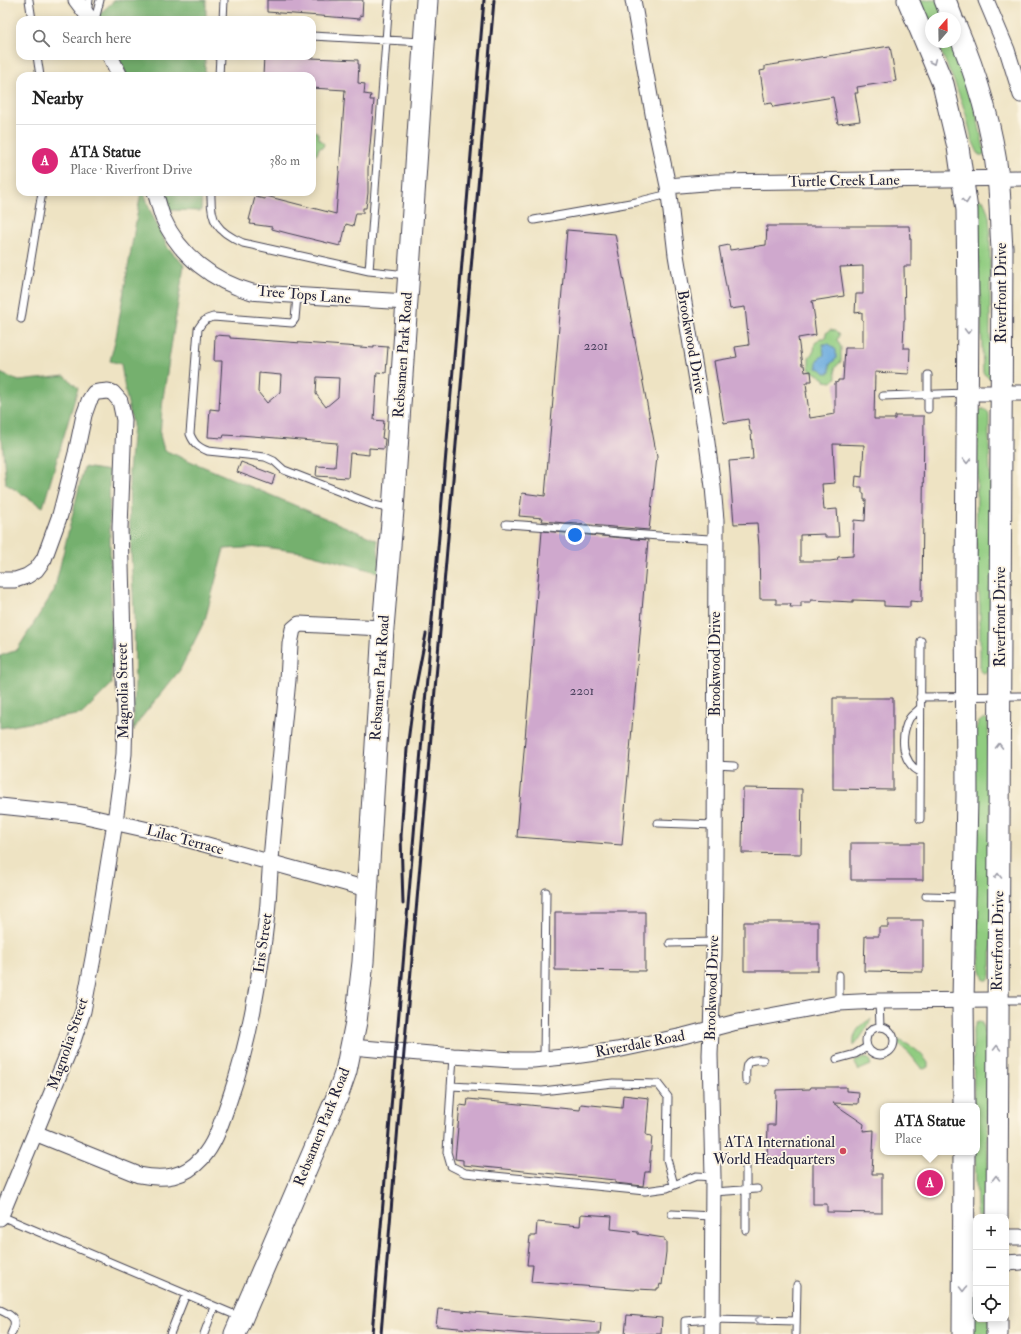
<!DOCTYPE html>
<html lang="en">
<head>
<meta charset="utf-8">
<style>
	:root { --surface:#fff; --page:#f2f2f2; --text:#222; --muted:#767676; --line:#e0e0e0; --accent:#db2777 }
	body { margin:0; font-family:"IM FELL Double Pica",serif; background:var(--page); color:var(--text) }
	.controls { position:absolute; right:12px; bottom:12px; display:grid; overflow:hidden; border-radius:8px; box-shadow:0 2px 10px #0003 }
	.controls button { width:36px; height:36px; display:grid; place-items:center; padding:0; border:0; border-bottom:1px solid var(--line); background:var(--surface); color:var(--text); font:20px sans-serif }
	.compass { position:absolute; left:925px; top:12px; width:36px; height:36px; border-radius:50%; background:var(--surface); box-shadow:0 2px 10px #0003; rotate:20deg }
	.you { position:absolute; left:575px; top:535px; width:14px; height:14px; margin:-10px; border:3px solid #fff; border-radius:50%; background:#1a73e8; box-shadow:0 0 0 6px #1a73e833 }
	.badge { display:grid; place-items:center; width:26px; height:26px; border-radius:50%; background:var(--accent); color:#fff; font-size:13px; font-weight:700 }
	.pin { position:absolute; translate:-50% -50%; border:2px solid #fff; box-shadow:0 1px 4px #0006 }
	.popup { position:absolute; left:880px; top:1103px; width:100px; height:52px; box-sizing:border-box; display:grid; place-content:center; border-radius:8px; background:var(--surface); filter:drop-shadow(0 1px 3px #0005); font-size:13px; white-space:nowrap; color:var(--muted) }
	.popup b { font-size:15px; color:var(--text) }
	.popup::after { content:''; position:absolute; left:50%; top:100%; margin-left:-8px; border:8px solid transparent; border-top-color:var(--surface) }
	.list { margin:0; padding:0; list-style:none }
	h2 { display:flex; justify-content:space-between; align-items:center; height:52px; margin:0; padding:0 16px; font-size:17px }
	h2 small { font-size:13px; font-weight:400; color:var(--muted) }
	.list li { display:grid; grid-template-columns:26px 1fr auto; gap:12px; align-items:center; box-sizing:border-box; height:72px; padding:0 16px; border-top:1px solid var(--line) }
	.list b { display:block; font-size:15px; white-space:nowrap }
	.list p { margin:0; font-size:13px; white-space:nowrap; color:var(--muted) }
	.list em { font-size:13px; font-style:normal; color:var(--muted) }
	.icon { flex:none; width:22px; height:22px; fill:none; stroke:currentColor; stroke-width:2; stroke-linecap:round; stroke-linejoin:round }
	.map { position:relative; flex:none; width:1021px; height:1334px; overflow:hidden }
	.search { position:absolute; background:var(--surface); box-shadow:0 2px 10px #0003; left:16px; top:16px; width:300px; height:44px; display:flex; align-items:center; gap:10px; box-sizing:border-box; padding:0 14px; border-radius:12px; color:var(--muted); font-size:15px }
	.panel { position:absolute; background:var(--surface); box-shadow:0 2px 10px #0003; left:16px; top:72px; width:300px; height:124px; border-radius:12px }
	.map>svg:first-child { display:block }
	.green { fill:#90cc80; stroke:#59775e }
	.forest { fill:#74b06e; stroke:#4b6954 }
	.water { fill:#6babde; stroke:#46668c }
	.building { fill:#cfa8cd; fill-rule:evenodd }
	.lines { fill:none; stroke-linecap:round; stroke-linejoin:round }
	.lane-casing { stroke:#413f4f; stroke-width:9 }
	.street-casing { stroke:#413f4f; stroke-width:17 }
	.secondary-casing { stroke:#413f4f; stroke-width:23 }
	.lane { stroke:#fff; stroke-width:7 }
	.street { stroke:#fff; stroke-width:15 }
	.secondary { stroke:#fff; stroke-width:21 }
	.rail { stroke:#22223b; stroke-width:3 }
	.oneway { stroke:#9c9ca7 }
	.poi-dot { fill:#d1495b; stroke:#fcf5e5; stroke-width:1.5 }
	.labels { text-anchor:middle; dominant-baseline:central; stroke-width:3.5; stroke-linejoin:round; paint-order:stroke }
	.number-label { font-size:13px; fill:#4d4460 }
	.street-label { font-size:15px; fill:#22223b; stroke:#fcf5e5 }
	.poi-label { font-size:15px; fill:#22223b; stroke:#fcf5e5; text-anchor:end }
</style>
</head>
<body>
<div class="map">
<svg width="1021" height="1334" viewBox="0 0 1021 1334">
	<rect width="100%" height="100%" fill="#fcf5e5"/>
	<filter id="ink" filterUnits="userSpaceOnUse"><feTurbulence type="fractalNoise" baseFrequency=".025" numOctaves="2"/><feDisplacementMap in="SourceGraphic" scale="8" xChannelSelector="R" yChannelSelector="G"/><feConvolveMatrix kernelMatrix="1 2 1 2 8 2 1 2 1" color-interpolation-filters="sRGB"/></filter>
	<filter id="wash" filterUnits="userSpaceOnUse"><feTurbulence type="fractalNoise" baseFrequency=".012" numOctaves="4" result="noise"/><feDisplacementMap in="SourceGraphic" scale="16" xChannelSelector="R" yChannelSelector="G"/><feGaussianBlur stdDeviation="0.9" result="paint"/><feColorMatrix in="noise" values="0 0 0 0 0 0 0 0 0 0 0 0 0 0 0 0 0 1.4 0 .05"/><feComposite in="paint" operator="in"/></filter>
	<g filter="url(#wash)">
		<rect width="100%" height="100%" fill="#eee3c3"/>
		<!-- green -->
		<path class="green" d="M 916,0 L 939,0 L 947,18 L 931,18 L 931,30 Z
			M 937,42 L 955,42 L 967,71 L 985,153 L 983,155 L 979,155 L 972,140 L 966,114 L 956,86 Z
			M 312,131 L 317,132 L 319,138 L 324,144 L 323,147 L 319,148 L 317,154 L 312,154 Z
			M 980,199 L 984,201 L 989,216 L 990,228 L 990,337 L 993,373 L 992,376 L 989,378 L 983,373 L 980,291 L 975,222 L 975,212 L 978,200 Z
			M 830,330 L 835,331 L 839,335 L 837,340 L 841,347 L 841,362 L 835,367 L 836,378 L 832,382 L 825,381 L 825,379 L 809,369 L 809,357 L 814,351 L 815,343 L 820,338 L 826,338 L 826,333 Z
			M 981,409 L 984,409 L 988,412 L 989,416 C 988,465 993,513 995,562 C 996,596 993,630 993,663 L 989,671 L 983,673 L 980,671 L 980,606 L 976,559 L 978,412 Z
			M 984,718 L 988,720 L 993,865 L 991,975 L 988,980 L 984,980 L 981,971 L 979,952 L 973,802 L 975,732 L 978,723 Z
			M 871,1019 C 870,1024 858,1042 854,1046 C 852,1033 860,1025 871,1019 Z
			M 979,1022 L 982,1023 L 986,1042 L 988,1168 L 991,1217 L 978,1217 L 977,1210 L 975,1152 L 977,1152 L 977,1106 L 974,1106 L 973,1031 L 976,1023 Z
			M 898,1040 C 911,1045 921,1052 928,1063 L 928,1067 L 924,1069 L 921,1068 L 909,1053 L 898,1044 Z
			M 864,1058 L 869,1059 L 871,1065 L 859,1070 L 854,1062 Z
			M 976,1277 L 976,1319 L 990,1319 L 990,1334 L 971,1334 L 971,1288 Z"/>
		<!-- forest -->
		<path class="forest" d="M 115,0 L 206,0 L 206,20 L 100,20 L 98,15 Z
			M 118,56 L 205,56 L 205,76 L 127,76 Z
			M 141,192 L 144,192 L 150,210 L 168,248 L 184,265 L 163,398 L 160,435 L 164,450 L 377,540 L 381,573 L 302,552 L 263,547 L 224,549 L 205,620 L 180,670 L 141,718 L 133,731 L 135,684 L 134,612 L 130,534 L 129,472 L 133,425 L 125,390 L 121,364 L 110,361 L 116,337 Z
			M 166,192 L 202,192 L 201,211 L 169,210 Z
			M 0,373 L 19,381 L 65,376 L 78,388 L 43,507 L 6,484 L 2,440 L 0,438 Z
			M 84,467 L 109,471 L 112,684 L 82,714 L 0,728 L 0,656 L 17,650 L 54,591 Z"/>
		<!-- water -->
		<path class="water" d="M 823,344 L 829,344 L 836,350 L 836,359 L 830,364 L 830,373 L 825,373 L 821,369 L 817,368 L 817,360 L 824,355 Z"/>
		<g id="blocks">
			<!-- building -->
			<path class="building" d="M 267,0 L 363,0 L 362,16 L 360,15 L 360,19 L 267,12 Z
				M 890,46 L 896,81 L 857,87 L 858,93 L 855,93 L 860,121 L 838,124 L 833,97 L 773,107 L 772,103 L 765,104 L 760,71 L 765,70 L 765,66 Z
				M 264,56 L 358,60 L 358,64 L 359,64 L 358,83 L 365,84 L 364,94 L 371,95 L 370,100 L 374,100 L 368,169 L 368,193 L 366,208 L 363,208 L 363,213 L 356,213 L 353,226 L 346,224 L 342,243 L 340,242 L 340,246 L 287,233 L 272,229 L 272,227 L 250,224 L 251,220 L 249,220 L 255,197 L 265,199 L 266,196 L 336,214 L 345,90 L 312,88 L 312,76 L 263,76 Z
				M 767,226 L 909,226 L 910,239 L 911,239 L 911,266 L 904,266 L 905,320 L 904,320 L 903,348 L 910,348 L 909,374 L 875,372 L 874,419 L 895,419 L 895,416 L 924,416 L 922,602 L 910,601 L 910,607 L 884,606 L 884,601 L 853,600 L 853,602 L 811,600 L 811,602 L 801,602 L 801,607 L 790,607 L 791,604 L 776,604 L 776,599 L 760,599 L 759,546 L 757,523 L 734,524 L 729,461 L 753,459 L 751,431 L 750,431 L 748,419 L 724,423 L 714,361 L 737,357 L 735,347 L 749,345 L 745,307 L 730,309 L 719,247 L 729,245 L 730,250 L 766,245 ZM 863,266 L 863,294 L 856,294 L 855,313 L 862,312 L 862,320 L 863,320 L 863,348 L 845,348 L 843,380 L 838,380 L 838,382 L 835,383 L 835,414 L 810,418 L 806,391 L 807,391 L 806,383 L 808,383 L 808,381 L 812,381 L 811,371 L 805,372 L 804,365 L 802,365 L 798,338 L 816,335 L 814,319 L 815,319 L 812,301 L 844,296 L 840,267 ZM 833,444 L 864,445 L 862,477 L 856,476 L 855,487 L 862,487 L 862,493 L 864,493 L 864,500 L 866,500 L 865,521 L 854,520 L 853,556 L 838,557 L 837,560 L 830,561 L 800,561 L 800,535 L 825,534 L 825,537 L 839,537 L 837,509 L 824,510 L 822,484 L 835,483 Z
				M 567,230 L 615,234 L 657,457 L 649,530 L 542,521 L 543,518 L 519,516 L 522,493 L 545,496 Z
				M 215,335 L 230,336 L 230,338 L 374,348 L 374,346 L 388,347 L 386,373 L 377,372 L 374,420 L 384,421 L 382,438 L 385,439 L 384,449 L 369,448 L 369,455 L 350,453 L 348,478 L 316,476 L 317,466 L 335,467 L 337,443 L 240,435 L 240,436 L 224,435 L 223,438 L 208,437 L 210,409 L 219,410 L 222,361 L 214,361 ZM 259,373 L 281,375 L 280,392 L 267,403 L 258,392 ZM 317,377 L 339,378 L 338,397 L 326,407 L 316,394 Z
				M 241,462 L 275,475 L 272,485 L 237,472 Z
				M 542,531 L 648,540 L 622,845 L 517,837 Z
				M 833,698 L 893,698 L 893,790 L 833,789 Z
				M 743,788 L 802,789 L 801,854 L 742,853 Z
				M 851,843 L 923,843 L 923,880 L 851,880 Z
				M 555,912 L 645,912 L 645,971 L 555,970 Z
				M 888,920 L 923,920 L 923,972 L 864,971 L 865,936 L 879,936 L 879,927 L 888,927 Z
				M 744,922 L 818,922 L 818,971 L 744,971 Z
				M 811,1087 L 846,1087 L 846,1091 L 859,1092 L 858,1104 L 833,1103 L 864,1124 L 863,1131 L 874,1130 L 872,1174 L 882,1174 L 882,1213 L 827,1212 L 827,1204 L 813,1204 L 813,1160 L 767,1159 L 768,1125 L 775,1125 L 776,1090 L 810,1089 Z
				M 623,1095 L 649,1098 L 646,1135 L 652,1136 L 649,1172 L 645,1172 L 643,1186 L 615,1183 L 615,1180 L 463,1165 L 463,1160 L 455,1159 L 460,1105 L 467,1106 L 468,1099 L 580,1110 L 581,1104 L 622,1108 Z
				M 581,1214 L 612,1216 L 611,1229 L 638,1232 L 638,1234 L 664,1238 L 664,1241 L 666,1241 L 666,1252 L 662,1285 L 660,1284 L 659,1288 L 657,1288 L 657,1290 L 636,1289 L 635,1290 L 531,1282 L 533,1265 L 527,1265 L 530,1236 L 536,1236 L 537,1222 L 580,1226 Z
				M 438,1309 L 601,1323 L 600,1334 L 526,1334 L 436,1326 Z
				M 627,1315 L 662,1318 L 661,1334 L 625,1334 Z"/>
		</g>
	</g>
	<g filter="url(#ink)">
		<use href="#blocks" fill-opacity="0" stroke="#413f4f" stroke-width="1"/>
		<g class="lines">
			<!-- lane casing -->
			<g class="lane-casing">
				<path id="lane" d="M 29,0 L 32,20
					M 87,13 L 89,0
					M 95,20 L 100,0
					M 223,20 L 224,0
					M 312,36 L 423,42
					M 37,56 L 40,76
					M 219,76 L 220,56
					M 211,192 C 210,221 216,231 243,243 L 369,271 L 407,275
					M 534,220 L 636,202 L 669,194
					M 369,271 L 389,0
					M 297,296 L 295,319 L 292,323 L 213,317 C 205,319 202,322 198,329 L 190,434 C 194,444 198,447 208,451 L 265,457 L 274,461 L 284,470 L 374,505 L 391,509
					M 21,319 L 42,192
					M 883,396 L 966,393
					M 928,409 L 928,375
					M 506,524 C 576,528 646,537 717,539
					M 920,697 L 1021,696
					M 715,765 L 734,766
					M 920,772 C 901,762 900,737 909,719 C 911,715 917,712 920,708
					M 920,819 L 921,641
					M 658,823 L 715,825
					M 926,896 L 963,897
					M 670,943 L 714,942
					M 839,975 L 839,1003
					M 999,1000 L 1021,1000
					M 879,1001 L 880,1027
					M866 1041a14 14 0 1 1 28 0a14 14 0 1 1-28 0Z
					M 453,1056 L 447,1152 L 451,1166 L 465,1173 L 645,1191 L 667,1188 L 696,1176 L 713,1177
					M 544,1059 L 546,892
					M 837,1059 L 855,1054 L 867,1047
					M 746,1081 C 745,1065 745,1058 763,1060
					M 451,1086 L 542,1091 L 613,1083 L 658,1084 L 668,1097 L 667,1159 L 674,1185
					M 746,1166 L 746,1230
					M 713,1192 L 757,1189
					M 672,1214 L 712,1216
					M 1,1216 L 240,1317
					M 0,1310 C 14,1316 18,1320 11,1334
					M 170,1334 L 186,1294
					M 204,1334 L 214,1307
					M 685,1334 L 685,1321 L 712,1319 L 796,1321
					M 796,1334 L 797,1285"/>
			</g>
			<!-- street casing -->
			<g class="street-casing">
				<path id="street" d="M 76,0 L 91,20
					M 633,0 L 655,125 L 668,186 L 676,255 L 705,428 L 713,487 L 716,520 L 715,874 L 714,954 L 710,1055 L 713,1177 L 712,1334
					M 986,0 L 1007,50 L 1021,95
					M 110,56 L 120,76
					M 668,186 L 716,182 L 1021,178
					M 155,192 C 158,201 160,210 163,218 C 179,255 214,282 252,292 C 259,293 267,293 274,294 L 407,302
					M 968,393 L 1021,393
					M 0,580 L 15,580 L 27,576 L 36,570 L 44,559 L 60,515 L 76,453 L 84,415 L 89,401 L 94,393 L 98,392 L 108,391 L 113,393 L 120,401 L 124,420 L 120,528 L 125,713 L 124,754 L 115,822 L 94,953 L 83,1011 L 73,1041 L 0,1218
					M 0,806 L 77,814 L 171,835 L 367,889
					M 352,1047 L 453,1056 L 513,1060 L 533,1060 L 574,1056 L 617,1050 L 683,1036 L 733,1023 L 839,1003 L 879,1001 L 997,1000
					M 35,1133 L 139,1175 C 164,1180 184,1178 202,1158 C 216,1143 222,1120 229,1101 C 250,1041 260,977 267,914 C 269,896 269,878 271,860 C 276,800 282,740 288,680 L 290,644 L 293,629 L 299,624 L 383,628
					M 1006,1237 L 1021,1237
					M 1006,1263 L 1021,1262"/>
			</g>
			<!-- secondary casing -->
			<g class="secondary-casing">
				<path id="secondary" d="M 908,0 L 943,84 L 958,147 L 967,210 L 968,300 L 966,582 L 967,796 L 963,1000 L 964,1106
					M 945,0 L 952,18
					M 955,24 C 976,73 992,125 998,178 C 1001,201 1000,225 1002,248 L 997,1217
					M 235,1334 L 337,1097 L 346,1071 L 356,1022 L 363,962 L 383,628 L 393,510 L 427,0
					M 963,1334 L 964,1152
					M 997,1334 L 997,1319"/>
			</g>
			<!-- lane -->
			<use href="#lane" class="lane"/>
			<!-- street -->
			<use href="#street" class="street"/>
			<!-- secondary -->
			<use href="#secondary" class="secondary"/>
			<!-- rail -->
			<path class="rail" d="M 403,904 L 401,836 L 407,749 L 414,696 L 426,634
				M 372,1334 L 484,0
				M 381,1334 L 404,1052 L 494,0"/>
		</g>
		<!-- one-way arrows -->
		<defs><path id="oneway-chevron" d="M-2-3.5L2.5 0L-2 3.5" fill="none" stroke-width="1.6" stroke-linecap="round" stroke-linejoin="round"/></defs>
		<g class="oneway">
			<use href="#oneway-chevron" transform="translate(933 62) rotate(67)"/>
			<use href="#oneway-chevron" transform="translate(966 201) rotate(83)"/>
			<use href="#oneway-chevron" transform="translate(968 331) rotate(91)"/>
			<use href="#oneway-chevron" transform="translate(967 461) rotate(90)"/>
			<use href="#oneway-chevron" transform="translate(999 746) rotate(-89)"/>
			<use href="#oneway-chevron" transform="translate(998 876) rotate(-90)"/>
			<use href="#oneway-chevron" transform="translate(997 1048) rotate(-90)"/>
			<use href="#oneway-chevron" transform="translate(996 1178) rotate(-90)"/>
			<use href="#oneway-chevron" transform="translate(963 1289) rotate(90)"/>
			<use href="#oneway-chevron" transform="translate(757 1320) rotate(-178)"/>
		</g>
	</g>
	<!-- markers -->
	<circle class="poi-dot" cx="843" cy="1151" r="4"/>
	<g class="labels">
		<!-- number labels -->
		<g class="number-label">
			<text x="596" y="346">2201</text>
			<text x="582" y="691">2201</text>
		</g>
		<!-- street labels -->
		<g class="street-label">
			<text transform="translate(844 181) rotate(-1)">Turtle Creek Lane</text>
			<text transform="translate(1001 293) rotate(-90)">Riverfront Drive</text>
			<text transform="translate(304 295) rotate(5)">Tree Tops Lane</text>
			<text transform="translate(691 342) rotate(80)">Brookwood Drive</text>
			<text transform="translate(403 355) rotate(-86)">Rebsamen Park Road</text>
			<text transform="translate(1000 617) rotate(-90)">Riverfront Drive</text>
			<text transform="translate(715 664) rotate(-90)">Brookwood Drive</text>
			<text transform="translate(380 678) rotate(-86)">Rebsamen Park Road</text>
			<text transform="translate(123 691) rotate(-91)">Magnolia Street</text>
			<text transform="translate(185 840) rotate(15)">Lilac Terrace</text>
			<text transform="translate(998 941) rotate(-89)">Riverfront Drive</text>
			<text transform="translate(263 943) rotate(-82)">Iris Street</text>
			<text transform="translate(712 988) rotate(-88)">Brookwood Drive</text>
			<text transform="translate(68 1044) rotate(-71)">Magnolia Street</text>
			<text transform="translate(640 1044) rotate(-11)">Riverdale Road</text>
			<text transform="translate(322 1127) rotate(-68)">Rebsamen Park Road</text>
		</g>
		<!-- poi labels -->
		<g class="poi-label">
			<text x="835" y="1142">ATA International<tspan x="835" dy="17">World Headquarters</tspan></text>
		</g>
	</g>
</svg>
<div class="controls">
<button>+</button>
<button>−</button>
<button><svg class="icon" aria-label="locate" viewBox="0 0 24 24"><circle cx="12" cy="12" r="6"/><path d="M12 2v4M12 18v4M2 12h4M18 12h4"/></svg></button>
</div>
<svg class="compass" viewBox="-18 -18 36 36"><path d="M0-13l5 13h-10z" fill="#e53935"/><path d="M0 13l5-13h-10z" fill="#767676"/></svg>
<div class="you"></div>
<div class="pin badge" style="left:930px;top:1183px">A</div>
<div class="popup"><b>ATA Statue</b>Place</div>
<div class="search"><svg class="icon" aria-label="search" viewBox="0 0 24 24"><circle cx="10" cy="10" r="6"/><path d="M15 15l6 6"/></svg>Search here</div>
<section class="panel">
<h2>Nearby<small></small></h2>
<ul class="list">
<li><span class="badge">A</span><div><b>ATA Statue</b><p>Place · Riverfront Drive</p></div><em>380 m</em></li>
</ul>
</section>
</div>
</body>
</html>
